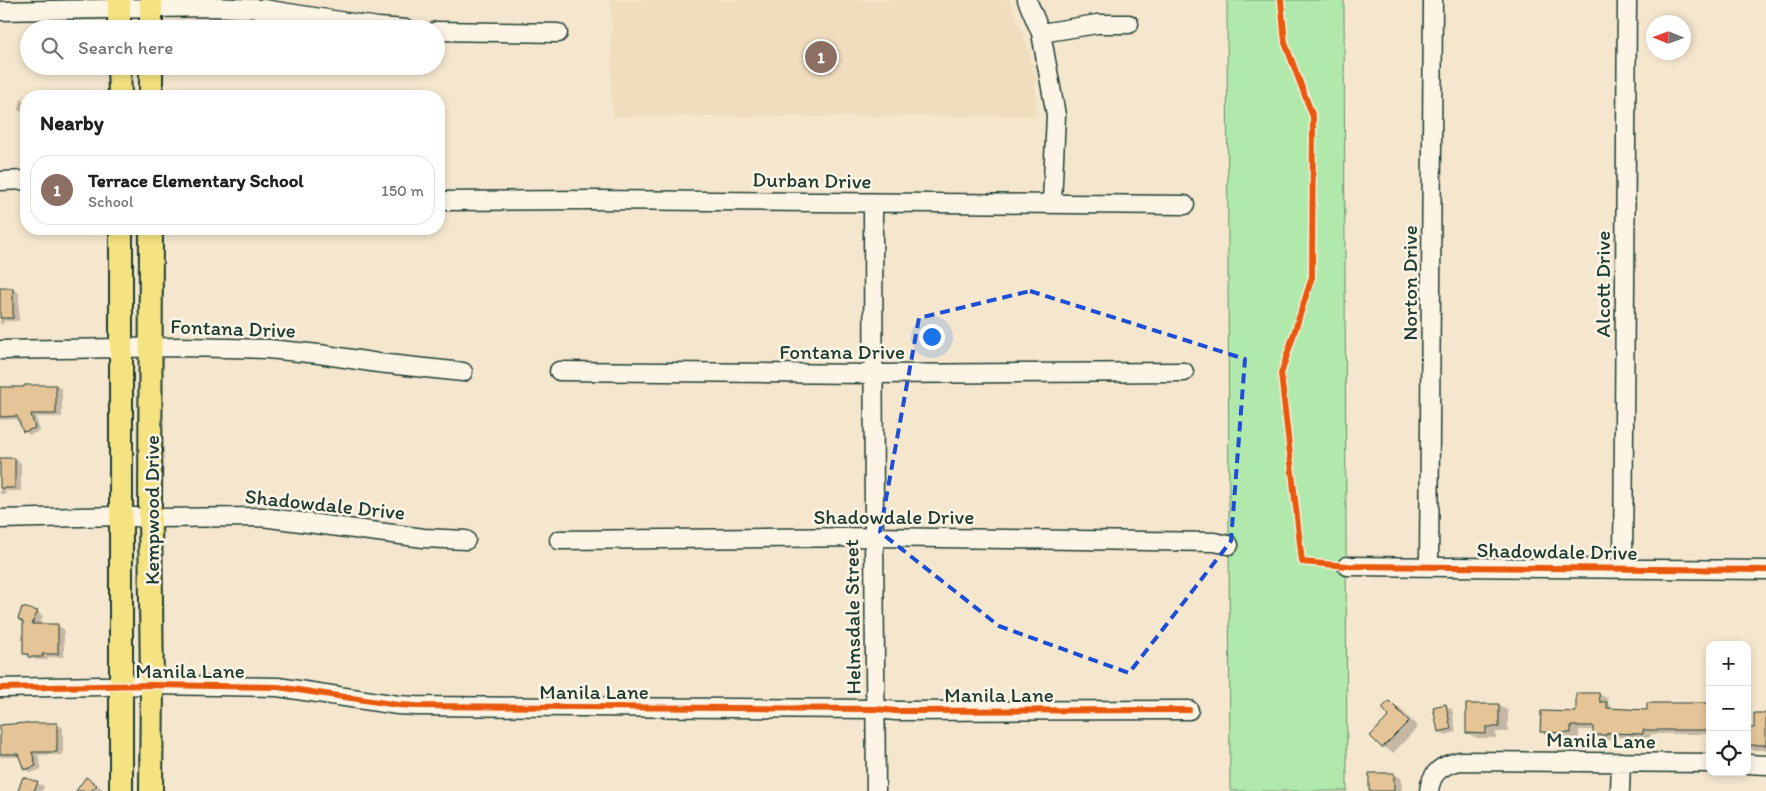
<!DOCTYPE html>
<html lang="en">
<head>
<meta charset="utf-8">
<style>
	:root { --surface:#fff; --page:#f2f2f2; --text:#222; --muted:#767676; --line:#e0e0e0; --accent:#0f766e }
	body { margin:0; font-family:Itim,sans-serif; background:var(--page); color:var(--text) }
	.controls { position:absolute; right:15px; bottom:15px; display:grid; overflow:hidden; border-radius:10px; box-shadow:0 2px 8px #0003 }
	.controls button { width:45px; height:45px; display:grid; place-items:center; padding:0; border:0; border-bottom:1px solid var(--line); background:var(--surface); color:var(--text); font:25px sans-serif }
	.compass { position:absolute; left:1646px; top:15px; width:45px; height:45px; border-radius:50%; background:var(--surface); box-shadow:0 2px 8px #0003; rotate:271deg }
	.you { position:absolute; left:931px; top:336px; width:18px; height:18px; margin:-12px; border:4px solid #fff; border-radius:50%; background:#1a73e8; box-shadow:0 0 0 8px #1a73e833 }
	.badge { display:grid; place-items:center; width:32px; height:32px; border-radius:50%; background:var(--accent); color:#fff; font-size:16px; font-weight:700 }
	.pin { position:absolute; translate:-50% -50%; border:2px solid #fff; box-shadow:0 1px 5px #0006 }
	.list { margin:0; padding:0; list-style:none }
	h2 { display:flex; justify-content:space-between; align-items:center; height:65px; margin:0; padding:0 20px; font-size:21px }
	h2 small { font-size:16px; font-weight:400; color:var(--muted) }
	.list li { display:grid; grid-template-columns:32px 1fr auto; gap:15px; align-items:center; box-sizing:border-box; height:70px; margin:0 10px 10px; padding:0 10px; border:1px solid var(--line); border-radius:20px }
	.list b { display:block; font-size:19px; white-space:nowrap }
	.list p { margin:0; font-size:16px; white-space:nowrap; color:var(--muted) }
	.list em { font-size:16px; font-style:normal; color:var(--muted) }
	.icon { flex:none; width:28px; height:28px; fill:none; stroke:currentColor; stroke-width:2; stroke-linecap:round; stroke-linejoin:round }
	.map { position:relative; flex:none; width:1766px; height:791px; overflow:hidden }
	.search { position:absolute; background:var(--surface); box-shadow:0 2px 8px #0003; left:20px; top:20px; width:425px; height:55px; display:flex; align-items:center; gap:12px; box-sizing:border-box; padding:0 18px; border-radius:28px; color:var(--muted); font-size:19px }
	.panel { position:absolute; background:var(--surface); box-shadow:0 2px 8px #0003; left:20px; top:90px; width:425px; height:145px; border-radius:20px }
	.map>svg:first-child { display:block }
	.built { fill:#f0ddbe }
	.green { fill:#b1e8ab; stroke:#689270 }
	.shadow { fill:#0003 }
	.building { fill:#e5c598; stroke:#1f3d34 }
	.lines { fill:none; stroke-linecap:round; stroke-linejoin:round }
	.minor-casing { stroke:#1f3d34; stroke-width:21 }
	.major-casing { stroke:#1f3d34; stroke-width:26 }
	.minor { stroke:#fcf5e5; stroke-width:18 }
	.major { stroke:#f5e381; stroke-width:22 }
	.cycleway-casing { stroke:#fcf5e5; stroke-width:9 }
	.cycleway { stroke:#e8590c; stroke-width:6 }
	.marked { fill:none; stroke:#1d4ed8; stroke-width:4; stroke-dasharray:10 6; stroke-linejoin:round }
	.labels { text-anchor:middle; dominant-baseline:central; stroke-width:5; stroke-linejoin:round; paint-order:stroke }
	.street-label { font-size:21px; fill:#1f3d34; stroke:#fcf5e5 }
</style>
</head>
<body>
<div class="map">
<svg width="1766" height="791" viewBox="0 0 1766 791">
	<rect width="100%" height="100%" fill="#f5e7ce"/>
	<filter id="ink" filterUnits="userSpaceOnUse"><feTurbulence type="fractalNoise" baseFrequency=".02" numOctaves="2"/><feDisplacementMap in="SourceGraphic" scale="10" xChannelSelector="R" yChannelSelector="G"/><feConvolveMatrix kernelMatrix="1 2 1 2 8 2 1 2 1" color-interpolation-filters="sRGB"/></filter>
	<g filter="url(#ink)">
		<!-- built -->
		<path class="built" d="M 611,0 L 1010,0 L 1024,37 L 1036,77 L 1036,116 L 612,117 Z"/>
		<!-- green -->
		<path class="green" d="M 1227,0 L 1344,0 L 1347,791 L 1230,791 Z"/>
		<!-- shadow -->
		<path class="shadow" d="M 21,99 L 26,101 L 26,147 L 23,145 L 23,113 L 18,110 Z
			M 0,289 L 13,289 L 19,293 L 19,321 L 3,321 L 4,324 L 0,324 Z
			M 56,386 L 62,389 L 62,417 L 36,417 L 40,431 L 30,435 L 24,431 L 19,419 L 0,420 L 0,388 Z
			M 0,459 L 15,459 L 21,463 L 21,491 L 5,491 L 6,494 L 0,494 Z
			M 37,612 L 43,616 L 39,626 L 58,626 L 64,629 L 64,657 L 48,657 L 48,660 L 36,660 L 24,653 L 25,622 Z
			M 1599,694 L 1608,699 L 1608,704 L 1615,710 L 1649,711 L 1710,704 L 1710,734 L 1651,734 L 1651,738 L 1615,737 L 1615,740 L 1603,740 L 1594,735 L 1594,730 L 1579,730 L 1579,738 L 1550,736 L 1541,732 L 1577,713 Z
			M 1389,702 L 1399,708 L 1418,727 L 1393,753 L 1383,747 L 1372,736 L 1391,716 Z
			M 1499,705 L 1508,711 L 1508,732 L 1496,732 L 1496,738 L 1477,738 L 1467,733 Z
			M 1445,706 L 1452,709 L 1456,732 L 1445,735 L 1439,731 Z
			M 1766,715 L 1766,750 L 1752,750 L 1747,747 L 1747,730 L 1755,730 Z
			M 57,724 L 63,728 L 63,755 L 38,755 L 42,769 L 31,773 L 25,769 L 20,757 L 0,757 L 0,726 Z
			M 1394,774 L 1401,778 L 1402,791 L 1370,791 Z
			M 23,778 L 44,786 L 42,791 L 19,791 Z
			M 92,782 L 102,788 L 102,791 L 78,791 Z"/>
		<!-- building -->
		<path class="building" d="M 0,288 L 13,288 L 13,318 L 0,318 Z
			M 24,385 L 56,385 L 56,414 L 31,414 L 35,428 L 23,432 L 17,416 L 0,417 L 0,387 L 24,387 Z
			M 0,458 L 15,458 L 15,488 L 0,488 Z
			M 22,607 L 38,611 L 32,624 L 58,624 L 58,654 L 42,654 L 43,657 L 28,657 L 28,654 L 23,654 L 23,622 L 18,619 Z
			M 1576,693 L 1599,693 L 1600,702 L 1607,702 L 1607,708 L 1647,710 L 1647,703 L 1710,703 L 1710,730 L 1643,730 L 1643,734 L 1607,733 L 1607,735 L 1593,735 L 1593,726 L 1571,726 L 1571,733 L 1540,732 L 1541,711 L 1576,712 Z
			M 1389,701 L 1409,721 L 1382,748 L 1370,736 L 1389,716 L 1382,708 Z
			M 1446,704 L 1451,729 L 1438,732 L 1433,707 Z
			M 1466,704 L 1499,704 L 1499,727 L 1486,727 L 1486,734 L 1466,733 Z
			M 1754,713 L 1766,713 L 1766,745 L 1747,745 L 1747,728 L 1754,728 Z
			M 25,723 L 57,723 L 57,752 L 32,752 L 36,766 L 24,770 L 18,754 L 0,754 L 0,725 Z
			M 1369,773 L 1394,773 L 1394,791 L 1369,791 Z
			M 23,777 L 38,782 L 34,791 L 18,791 Z
			M 86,777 L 97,785 L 91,791 L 76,791 Z"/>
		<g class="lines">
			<!-- minor casing -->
			<g class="minor-casing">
				<path id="minor" d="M 1027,0 L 1041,33 L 1056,115 L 1052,203
					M 0,11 L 209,7 L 263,9 L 378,27 L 407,29
					M 436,31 L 558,33
					M 1041,33 L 1097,24 L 1129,24
					M 0,181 L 26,180
					M 439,201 L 593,200 L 1185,205
					M 873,203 L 874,537 L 876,791
					M 0,350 L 180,347 L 268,349 L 319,354 L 378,363 L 463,372
					M 559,371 L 873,374 L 1184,372
					M 0,519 L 119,516 L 150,518 L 262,517 L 424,538 L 466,540
					M 559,540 L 874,537 L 1214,542 L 1229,545
					M 1347,566 L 1766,570
					M 1429,567 L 1433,0
					M 1623,568 L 1627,0
					M 0,688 L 152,685 L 278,687 L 398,705 L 416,706 L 876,709 L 896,711 L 1189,710
					M 1747,764 L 1766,765
					M 1429,791 C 1431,772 1442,765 1460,761 L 1710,763
					M 1620,791 L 1621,762"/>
			</g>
			<!-- major casing -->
			<g class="major-casing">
				<path id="major" d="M 119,0 L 119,29
					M 151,0 L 151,29
					M 119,66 L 120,96
					M 151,96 L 151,66
					M 121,229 L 121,791
					M 151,229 L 150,518 L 152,685 L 151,791"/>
			</g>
			<!-- minor -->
			<use href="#minor" class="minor"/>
			<!-- major -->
			<use href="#major" class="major"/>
			<!-- cycleway casing -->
			<g class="cycleway-casing">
				<path id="cycleway" d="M 1281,0 L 1285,43 L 1313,117 L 1312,277 L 1281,374 L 1302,562 L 1347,566 L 1766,570
					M 0,688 L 152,685 L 278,687 L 398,705 L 416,706 L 876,709 L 896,711 L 1189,710"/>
			</g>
			<!-- cycleway -->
			<use href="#cycleway" class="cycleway"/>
		</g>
	</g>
	<!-- marked area -->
	<path class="marked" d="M 1030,291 L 1245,359 L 1231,541 L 1129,673 L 999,626 L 880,532 L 919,318 Z"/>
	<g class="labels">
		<!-- street labels -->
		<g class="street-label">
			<text transform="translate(812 180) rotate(1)">Durban Drive</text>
			<text transform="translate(1409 283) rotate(-90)">Norton Drive</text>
			<text transform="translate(1602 284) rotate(-90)">Alcott Drive</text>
			<text transform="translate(233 328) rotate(2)">Fontana Drive</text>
			<text x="842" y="351">Fontana Drive</text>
			<text transform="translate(325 504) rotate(6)">Shadowdale Drive</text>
			<text transform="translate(151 510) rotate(-90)">Kempwood Drive</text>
			<text x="894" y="516">Shadowdale Drive</text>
			<text transform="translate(1557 551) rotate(1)">Shadowdale Drive</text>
			<text transform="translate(852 617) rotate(-91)">Helmsdale Street</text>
			<text x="190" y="670">Manila Lane</text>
			<text x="594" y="691">Manila Lane</text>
			<text x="999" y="694">Manila Lane</text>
			<text transform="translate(1601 740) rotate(1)">Manila Lane</text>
		</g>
	</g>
</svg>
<div class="controls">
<button>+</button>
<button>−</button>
<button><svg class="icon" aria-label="locate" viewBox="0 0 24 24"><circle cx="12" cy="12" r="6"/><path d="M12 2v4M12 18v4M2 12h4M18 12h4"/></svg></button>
</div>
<svg class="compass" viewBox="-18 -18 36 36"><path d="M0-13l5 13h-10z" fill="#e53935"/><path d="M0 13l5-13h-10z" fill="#767676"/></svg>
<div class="you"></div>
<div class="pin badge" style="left:821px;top:57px;background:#8d6e63">1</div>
<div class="search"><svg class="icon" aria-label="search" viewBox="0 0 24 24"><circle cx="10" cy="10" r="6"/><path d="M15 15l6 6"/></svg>Search here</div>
<section class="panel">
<h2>Nearby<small></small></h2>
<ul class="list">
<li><span class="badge" style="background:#8d6e63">1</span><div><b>Terrace Elementary School</b><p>School</p></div><em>150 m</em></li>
</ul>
</section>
</div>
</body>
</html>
